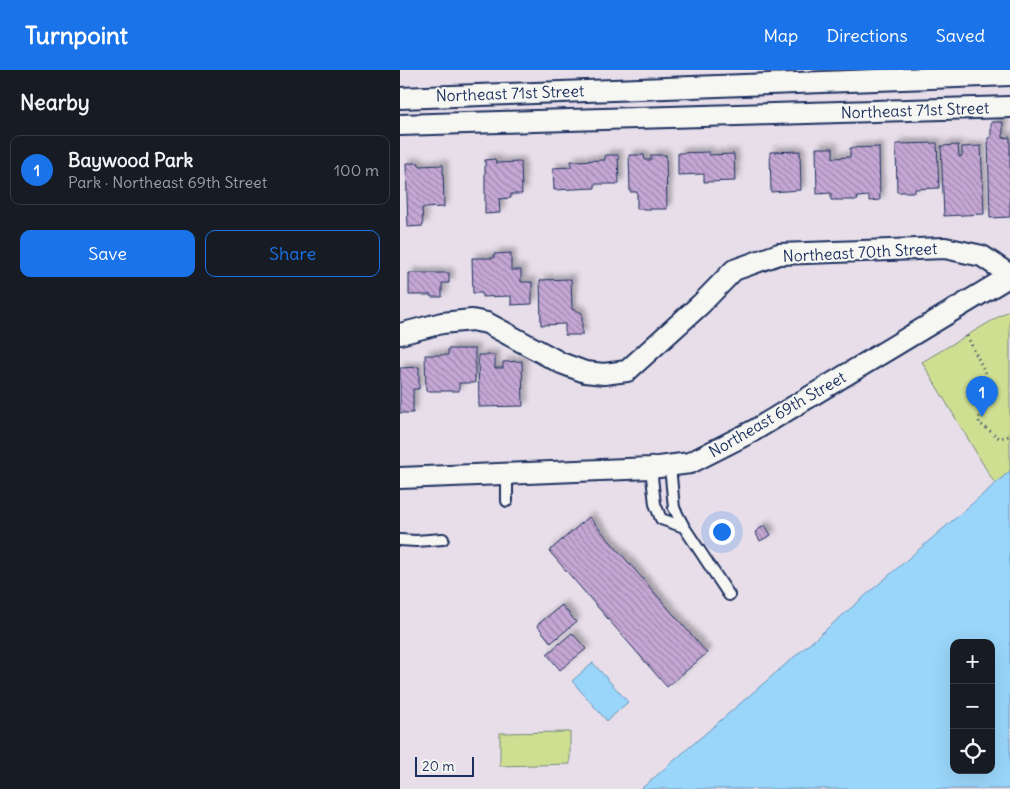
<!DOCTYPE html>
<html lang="en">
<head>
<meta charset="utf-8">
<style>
	:root { --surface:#171b24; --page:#20242c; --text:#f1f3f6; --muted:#9ea1a6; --line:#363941; --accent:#1a73e8 }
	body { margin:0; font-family:Delius,sans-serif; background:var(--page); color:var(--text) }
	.controls { position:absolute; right:15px; bottom:15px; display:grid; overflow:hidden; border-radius:10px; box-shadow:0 5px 20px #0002 }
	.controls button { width:45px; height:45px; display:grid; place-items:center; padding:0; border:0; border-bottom:1px solid var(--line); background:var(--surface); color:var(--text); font:25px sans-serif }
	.scale { position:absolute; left:15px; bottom:12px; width:59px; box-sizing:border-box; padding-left:5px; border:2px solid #1b2f5e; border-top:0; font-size:14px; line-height:18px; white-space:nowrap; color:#1b2f5e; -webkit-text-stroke:4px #f6f6f2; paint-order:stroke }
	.you { position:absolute; left:321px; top:461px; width:18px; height:18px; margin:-12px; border:4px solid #fff; border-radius:50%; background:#1a73e8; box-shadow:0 0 0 8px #1a73e833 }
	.badge { display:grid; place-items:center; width:32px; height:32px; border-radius:50%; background:var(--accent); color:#fff; font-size:16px; font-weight:700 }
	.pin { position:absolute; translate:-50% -41px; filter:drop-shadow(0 1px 2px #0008) }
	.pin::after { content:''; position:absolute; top:26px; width:18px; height:15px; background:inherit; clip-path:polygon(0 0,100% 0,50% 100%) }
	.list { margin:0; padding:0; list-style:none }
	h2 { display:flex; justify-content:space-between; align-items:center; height:65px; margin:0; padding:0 20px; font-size:21px }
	h2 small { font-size:16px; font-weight:400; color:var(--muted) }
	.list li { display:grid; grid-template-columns:32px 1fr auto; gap:15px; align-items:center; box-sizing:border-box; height:70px; margin:0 10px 10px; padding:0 10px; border:1px solid var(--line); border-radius:10px }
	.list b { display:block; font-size:19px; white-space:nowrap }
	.list p { margin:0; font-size:16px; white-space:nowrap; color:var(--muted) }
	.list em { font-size:16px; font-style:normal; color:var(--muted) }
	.actions { display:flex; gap:10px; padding:15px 20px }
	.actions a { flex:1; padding:11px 0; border:1px solid var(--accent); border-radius:10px; text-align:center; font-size:18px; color:var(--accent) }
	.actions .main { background:var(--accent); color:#fff }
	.icon { flex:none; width:28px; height:28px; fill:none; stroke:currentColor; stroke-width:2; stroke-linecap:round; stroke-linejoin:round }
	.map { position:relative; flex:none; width:610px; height:719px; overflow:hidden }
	header { display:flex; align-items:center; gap:30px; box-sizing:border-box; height:70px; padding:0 25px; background:var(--accent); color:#fff }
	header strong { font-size:24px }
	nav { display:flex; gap:28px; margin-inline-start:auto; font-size:18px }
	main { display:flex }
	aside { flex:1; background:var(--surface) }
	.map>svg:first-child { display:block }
	.park { fill:#cfdf92; stroke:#758778 }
	.water { fill:#99d6fa; stroke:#6793bc; fill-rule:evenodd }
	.building { fill:url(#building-back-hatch); stroke:#1b2f5e; filter:url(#shadow) }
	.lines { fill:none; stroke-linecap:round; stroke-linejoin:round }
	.lane-casing { stroke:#1b2f5e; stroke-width:14 }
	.street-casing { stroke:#1b2f5e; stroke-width:24 }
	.path { stroke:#1b2f5e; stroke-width:3; stroke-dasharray:1 4; stroke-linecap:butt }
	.lane { stroke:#f6f6f2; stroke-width:10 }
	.street { stroke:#f6f6f2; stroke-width:20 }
	.labels { text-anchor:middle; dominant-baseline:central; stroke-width:4; stroke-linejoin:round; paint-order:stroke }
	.street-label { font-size:16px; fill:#1b2f5e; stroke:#f6f6f2 }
</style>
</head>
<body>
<header>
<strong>Turnpoint</strong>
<nav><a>Map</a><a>Directions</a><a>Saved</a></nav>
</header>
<main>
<aside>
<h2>Nearby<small></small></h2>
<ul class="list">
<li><span class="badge">1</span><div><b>Baywood Park</b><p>Park · Northeast 69th Street</p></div><em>100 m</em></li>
</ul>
<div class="actions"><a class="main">Save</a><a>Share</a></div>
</aside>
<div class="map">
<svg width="610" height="719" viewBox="0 0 610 719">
	<defs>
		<pattern id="building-back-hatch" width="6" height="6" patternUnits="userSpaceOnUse" patternTransform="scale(1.25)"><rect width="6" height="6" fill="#c5a7d3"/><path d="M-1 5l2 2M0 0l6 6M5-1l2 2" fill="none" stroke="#9f88ae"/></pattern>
		<filter id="shadow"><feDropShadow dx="4.5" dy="-4.5" stdDeviation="2.5" flood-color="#0004"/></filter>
	</defs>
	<rect width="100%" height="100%" fill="#e7dee9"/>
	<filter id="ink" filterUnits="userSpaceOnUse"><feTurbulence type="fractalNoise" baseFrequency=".02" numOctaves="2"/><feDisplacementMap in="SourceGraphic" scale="10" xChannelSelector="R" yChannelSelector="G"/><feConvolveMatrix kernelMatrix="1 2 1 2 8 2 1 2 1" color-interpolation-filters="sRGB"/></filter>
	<g filter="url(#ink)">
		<!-- park -->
		<path class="park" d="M 610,240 L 610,401 L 595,414 L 522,292 Z
			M 170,662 L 170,694 L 100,696 L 100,663 Z"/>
		<!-- water -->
		<path class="water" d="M 610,401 L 610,719 L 241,719 ZM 554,573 L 591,573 L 591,700 L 554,700 Z
			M 193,593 L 228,632 L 207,651 L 172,611 Z"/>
		<!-- building -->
		<path class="building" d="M 591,52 L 603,52 L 603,68 L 610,67 L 610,147 L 590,148 L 588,68 L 591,67 Z
			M 537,73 L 539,118 L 515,119 L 515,122 L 497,122 L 496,74 Z
			M 558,75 L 559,87 L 562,86 L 562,77 L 581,76 L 584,144 L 544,146 L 541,76 Z
			M 479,77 L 480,130 L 469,131 L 469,126 L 457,127 L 458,130 L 431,130 L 431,123 L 417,124 L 416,78 L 433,78 L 433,88 L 450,87 L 450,78 Z
			M 400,81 L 401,120 L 371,122 L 370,82 Z
			M 309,82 L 309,85 L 334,84 L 335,111 L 304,112 L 304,104 L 278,105 L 278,83 Z
			M 205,85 L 218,85 L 219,114 L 195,114 L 195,118 L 154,120 L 153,98 L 171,97 L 171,91 L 205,90 Z
			M 229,85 L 244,85 L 245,90 L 251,90 L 251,85 L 266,85 L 267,139 L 237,139 L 237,122 L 230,122 Z
			M 95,89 L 96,93 L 121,92 L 122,124 L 111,124 L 111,128 L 99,129 L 100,143 L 85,144 L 85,90 Z
			M 6,93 L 19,93 L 19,96 L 43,95 L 44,137 L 22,138 L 23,156 L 8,157 Z
			M 111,183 L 111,200 L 121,200 L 121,212 L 132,212 L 132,234 L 111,235 L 111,226 L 82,227 L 82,223 L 73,223 L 72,188 L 94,188 L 94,184 Z
			M 9,203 L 49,203 L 49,213 L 42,213 L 42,227 L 31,227 L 31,225 L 9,225 Z
			M 171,209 L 172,239 L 182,243 L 182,265 L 165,265 L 165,254 L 141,255 L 140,210 Z
			M 48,279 L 75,279 L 75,313 L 59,313 L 59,321 L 26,321 L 25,285 L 48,285 Z
			M 78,285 L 95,285 L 95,298 L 103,298 L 103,292 L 122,291 L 123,336 L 79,337 Z
			M 19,297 L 19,319 L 13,319 L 13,343 L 0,343 L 0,298 Z
			M 189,447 L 307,583 L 267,617 L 149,481 Z
			M 365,455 L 371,465 L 360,471 L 355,462 Z
			M 162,535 L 176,552 L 151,573 L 137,555 Z
			M 172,563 L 186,579 L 160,600 L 147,584 Z"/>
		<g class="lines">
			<!-- lane casing -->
			<g class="lane-casing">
				<path id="lane" d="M 251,398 L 255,434 L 261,449 L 284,457 L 274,438 L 270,396
					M 107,404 L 107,431
					M 284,457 L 329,525
					M 0,470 L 16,471 L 43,469"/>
			</g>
			<!-- street casing -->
			<g class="street-casing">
				<path id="street" d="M 0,28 L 610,5
					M 0,55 L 610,37
					M 0,264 L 42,253 L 72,250 L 87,253 L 161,293 L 185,302 L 204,304 L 227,301 L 301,234 L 334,200 L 379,184 L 545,178 L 582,186 L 610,205
					M 0,408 L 251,398 L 290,393 L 353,361 L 610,206"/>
			</g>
			<!-- path -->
			<path class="path" d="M 567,266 L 585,302 L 579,353 L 599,368 L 610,366"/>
			<!-- lane -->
			<use href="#lane" class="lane"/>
			<!-- street -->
			<use href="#street" class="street"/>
		</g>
	</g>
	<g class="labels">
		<!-- street labels -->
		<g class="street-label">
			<text transform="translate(110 23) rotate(-2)">Northeast 71st Street</text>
			<text transform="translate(515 40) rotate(-2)">Northeast 71st Street</text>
			<text transform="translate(460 182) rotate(-3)">Northeast 70th Street</text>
			<text transform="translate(377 344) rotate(-30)">Northeast 69th Street</text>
		</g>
	</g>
</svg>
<div class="controls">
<button>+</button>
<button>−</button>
<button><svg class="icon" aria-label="locate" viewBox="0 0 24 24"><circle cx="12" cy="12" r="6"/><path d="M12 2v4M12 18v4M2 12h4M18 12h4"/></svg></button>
</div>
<div class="scale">20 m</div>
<div class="you"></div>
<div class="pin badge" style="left:582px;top:347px">1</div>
</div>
</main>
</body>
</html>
